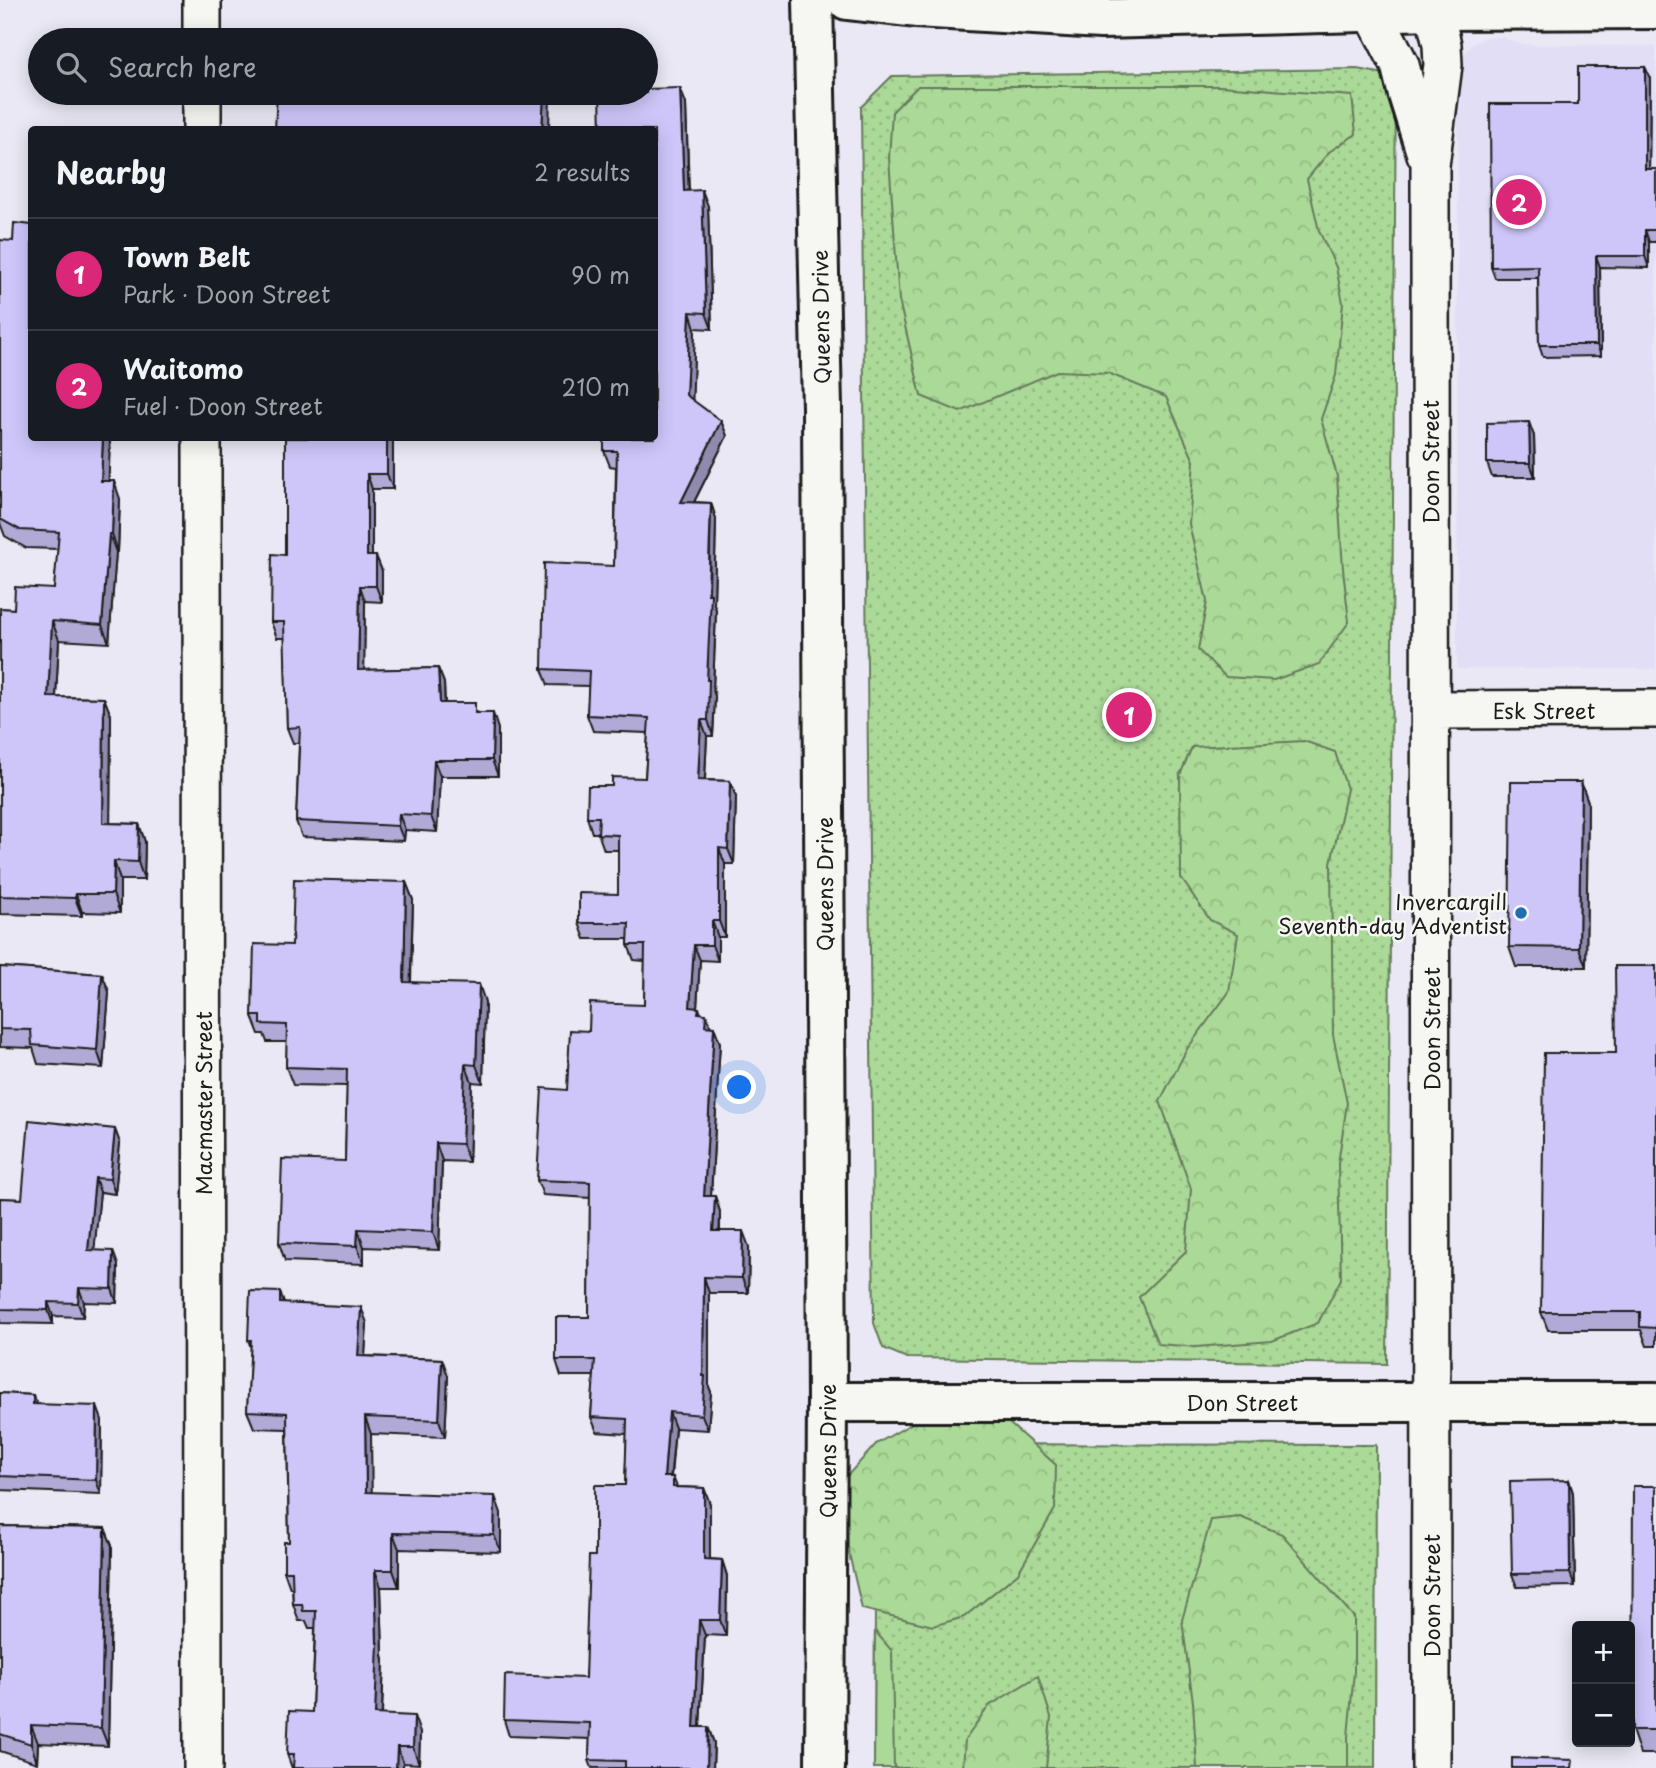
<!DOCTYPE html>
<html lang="en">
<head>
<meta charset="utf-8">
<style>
	:root { --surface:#171b24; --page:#242831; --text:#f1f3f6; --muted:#9ea1a6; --line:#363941; --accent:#db2777 }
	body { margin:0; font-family:"Playpen Sans",sans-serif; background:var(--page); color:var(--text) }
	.controls { position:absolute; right:21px; bottom:21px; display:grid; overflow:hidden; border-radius:7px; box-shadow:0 4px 18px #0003 }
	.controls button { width:63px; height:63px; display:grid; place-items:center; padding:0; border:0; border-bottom:2px solid var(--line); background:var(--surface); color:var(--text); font:35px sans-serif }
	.you { position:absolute; left:740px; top:1088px; width:24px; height:24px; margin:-18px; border:5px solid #fff; border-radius:50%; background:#1a73e8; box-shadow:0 0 0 10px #1a73e833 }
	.badge { display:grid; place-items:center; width:46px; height:46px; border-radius:50%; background:var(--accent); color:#fff; font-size:23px; font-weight:700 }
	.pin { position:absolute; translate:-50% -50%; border:4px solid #fff; box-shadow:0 2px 7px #0006 }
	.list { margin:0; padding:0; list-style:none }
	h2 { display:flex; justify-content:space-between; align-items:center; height:91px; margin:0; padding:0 28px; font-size:30px }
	h2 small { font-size:23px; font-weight:400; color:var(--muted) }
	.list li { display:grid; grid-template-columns:46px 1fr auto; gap:21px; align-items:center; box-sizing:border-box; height:112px; padding:0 28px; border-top:2px solid var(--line) }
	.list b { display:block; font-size:26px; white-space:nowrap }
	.list p { margin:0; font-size:23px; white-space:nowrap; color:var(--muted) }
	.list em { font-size:23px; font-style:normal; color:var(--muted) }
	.icon { flex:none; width:38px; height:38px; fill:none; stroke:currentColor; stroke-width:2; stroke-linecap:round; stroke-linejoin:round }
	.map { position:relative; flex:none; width:1656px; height:1768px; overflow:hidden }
	.search { position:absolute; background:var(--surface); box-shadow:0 4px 18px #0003; left:28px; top:28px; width:630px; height:77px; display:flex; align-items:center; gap:18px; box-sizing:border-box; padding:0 24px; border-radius:38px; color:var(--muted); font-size:26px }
	.panel { position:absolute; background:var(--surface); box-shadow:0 4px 18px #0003; left:28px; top:126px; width:630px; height:315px; border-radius:7px }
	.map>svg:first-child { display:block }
	.built { fill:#e2def6 }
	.grass { fill:url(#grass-dots); stroke:#647a5a; stroke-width:2 }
	.forest { fill:url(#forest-crowns); stroke:#647a5a; stroke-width:2 }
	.garden { fill:#abd998; stroke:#647a5a; stroke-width:2 }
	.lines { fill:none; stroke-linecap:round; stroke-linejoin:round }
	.street-casing { stroke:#1c1c1c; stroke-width:42 }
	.secondary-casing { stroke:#1c1c1c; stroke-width:44 }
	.highway-casing { stroke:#1c1c1c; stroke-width:44 }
	.street { stroke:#f6f6f2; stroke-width:37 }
	.secondary { stroke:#f6f6f2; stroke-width:38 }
	.highway { stroke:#f6f6f2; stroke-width:38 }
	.wall { fill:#b1aad6; stroke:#1c1c1c; stroke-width:2 }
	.shaded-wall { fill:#908bae; stroke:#1c1c1c; stroke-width:2 }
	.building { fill:#cec6f9; stroke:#1c1c1c; stroke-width:2 }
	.poi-dot { fill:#1f6fb2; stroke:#f6f6f2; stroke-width:2.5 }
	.labels { text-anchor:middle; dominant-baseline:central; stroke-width:5; stroke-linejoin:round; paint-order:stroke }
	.street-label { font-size:21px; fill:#1c1c1c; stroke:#f6f6f2 }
	.poi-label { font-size:21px; fill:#1c1c1c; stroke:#f6f6f2; text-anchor:end }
</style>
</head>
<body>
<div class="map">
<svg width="1656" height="1768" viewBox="0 0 1656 1768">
	<defs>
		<pattern id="grass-dots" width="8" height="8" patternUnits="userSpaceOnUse" patternTransform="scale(1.75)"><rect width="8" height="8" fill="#abd998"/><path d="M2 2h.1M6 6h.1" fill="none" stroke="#93ba82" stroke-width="1.8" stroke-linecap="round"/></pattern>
		<pattern id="forest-crowns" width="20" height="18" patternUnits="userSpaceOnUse" patternTransform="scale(1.75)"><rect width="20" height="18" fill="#abd998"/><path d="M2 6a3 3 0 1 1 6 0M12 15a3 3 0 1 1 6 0" fill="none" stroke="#93ba82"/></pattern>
	</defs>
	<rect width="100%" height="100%" fill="#eae8f4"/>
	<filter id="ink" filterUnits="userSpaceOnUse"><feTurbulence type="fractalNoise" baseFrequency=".0143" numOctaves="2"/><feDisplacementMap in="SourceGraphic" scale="14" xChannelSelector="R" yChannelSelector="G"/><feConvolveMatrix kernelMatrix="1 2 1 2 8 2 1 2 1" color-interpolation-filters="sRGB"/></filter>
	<g filter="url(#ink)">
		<!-- built -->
		<path class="built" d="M 1486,37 L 1501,37 L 1522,44 L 1534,45 L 1656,46 L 1656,669 L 1457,669 L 1458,70 L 1463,55 L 1473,44 Z"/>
		<!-- grass -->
		<path class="grass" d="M 1357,69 L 1396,76 L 1387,1364 L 907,1358 L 883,1348 L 874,1323 L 861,107 L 892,76 Z
			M 876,1444 L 1376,1445 L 1375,1768 L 874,1768 Z"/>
		<!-- forest -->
		<path class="forest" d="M 918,86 L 1220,86 L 1352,96 L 1356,134 L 1329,152 L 1307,179 L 1319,231 L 1336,267 L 1343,303 L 1336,375 L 1321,419 L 1337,476 L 1343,569 L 1349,622 L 1319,664 L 1274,680 L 1226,677 L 1198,650 L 1207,601 L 1189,524 L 1194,461 L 1166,397 L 1108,373 L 1057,371 L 960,412 L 921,396 L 899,300 L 889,158 L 892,112 Z
			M 1304,741 L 1335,752 L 1347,789 L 1331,863 L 1333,1035 L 1347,1103 L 1338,1164 L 1341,1279 L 1318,1323 L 1272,1341 L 1196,1347 L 1158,1344 L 1139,1297 L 1186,1251 L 1191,1189 L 1160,1101 L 1187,1049 L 1229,992 L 1238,934 L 1210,920 L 1181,878 L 1180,775 L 1192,747 Z
			M 925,1416 L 1009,1423 L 1056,1465 L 1055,1509 L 1018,1573 L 964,1617 L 933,1626 L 862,1609 L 848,1549 L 846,1477 L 876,1444 Z
			M 1240,1517 L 1282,1534 L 1354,1617 L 1354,1671 L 1348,1737 L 1348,1768 L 1197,1768 L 1193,1702 L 1182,1620 L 1211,1520 Z
			M 1038,1676 L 1051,1717 L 1046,1768 L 963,1768 L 965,1740 L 989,1706 Z"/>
		<!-- garden -->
		<path class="garden" d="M 875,1631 L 892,1651 L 894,1768 L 874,1768 Z"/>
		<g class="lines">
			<!-- street casing -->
			<g class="street-casing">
				<path id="street" d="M 202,0 L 202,40
					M 1372,11 L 1400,65 L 1407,93 L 1426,154
					M 202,93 L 202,130
					M 202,438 L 203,1768
					M 1431,710 L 1656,709
					M 1431,1768 L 1430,165 L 1443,65 L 1442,45 L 1434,10"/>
			</g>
			<!-- secondary casing -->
			<g class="secondary-casing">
				<path id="secondary" d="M 813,0 L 822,408 L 827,1402 L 825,1768
					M 827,1402 L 1656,1402"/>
			</g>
			<!-- highway casing -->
			<g class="highway-casing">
				<path id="highway" d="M 847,0 L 916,8 L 1101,19 L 1434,10 L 1656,9"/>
			</g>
			<!-- street -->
			<use href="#street" class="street"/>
			<!-- secondary -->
			<use href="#secondary" class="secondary"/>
			<!-- highway -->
			<use href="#highway" class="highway"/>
		</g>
		<!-- wall -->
		<path class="wall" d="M 1645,67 L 1650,78 L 1649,169 L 1656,169 L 1656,242 L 1649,242 L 1649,268 L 1600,267 L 1601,356 L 1543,357 L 1539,345 L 1538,278 L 1495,278 L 1491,267 L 1578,104 Z
			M 680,88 L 686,104 L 689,191 L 708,206 L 712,329 L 695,328 L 692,400 L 721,421 L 727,436 L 694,502 L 711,503 L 716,519 L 714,604 L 716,610 L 713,690 L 715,696 L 713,736 L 707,736 L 705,780 L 730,781 L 736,797 L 734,864 L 725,864 L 725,937 L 718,937 L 718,961 L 700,960 L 697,1008 L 699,1008 L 701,1014 L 710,1027 L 714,1027 L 720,1043 L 711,1196 L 715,1196 L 720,1212 L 720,1231 L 749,1247 L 748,1293 L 709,1293 L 709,1387 L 711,1392 L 708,1430 L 675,1428 L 671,1477 L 673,1477 L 677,1487 L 704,1488 L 710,1504 L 710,1559 L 722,1560 L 727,1576 L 726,1636 L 705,1635 L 700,1727 L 708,1727 L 714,1743 L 713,1768 L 592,1768 L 589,1760 L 590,1739 L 509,1736 L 504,1720 L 585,1678 L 595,1556 L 625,1485 L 627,1434 L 597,1432 L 591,1417 L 594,1376 L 561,1376 L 556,1360 L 589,1317 L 590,1198 L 543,1195 L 537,1180 L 567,1090 L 589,1031 L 644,1005 L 645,961 L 634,960 L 628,945 L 628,939 L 585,939 L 579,923 L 618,894 L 618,850 L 604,850 L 598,833 L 592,833 L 587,817 L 612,786 L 645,778 L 648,733 L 593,731 L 587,715 L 589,686 L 548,685 L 542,669 L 614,566 L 616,467 L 610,466 L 604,451 L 654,438 Z
			M 0,240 L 110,438 L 108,481 L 120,499 L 118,552 L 116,552 L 109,643 L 59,640 L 56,697 L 104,698 L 111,716 L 110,823 L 139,824 L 145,842 L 144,880 L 120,880 L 120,913 L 82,912 L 82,916 L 0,914 L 0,608 L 14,609 L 54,589 L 58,549 L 26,548 L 5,536 L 0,523 Z
			M 1534,436 L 1535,477 L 1492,477 L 1487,463 Z
			M 393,438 L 393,489 L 372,489 L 372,556 L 376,556 L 382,571 L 382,602 L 365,601 L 364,670 L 438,668 L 444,683 L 445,703 L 479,713 L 498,729 L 498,776 L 440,776 L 437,832 L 405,830 L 404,841 L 302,837 L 296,821 L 299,743 L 293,743 L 287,728 L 285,638 L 277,638 L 271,622 L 285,555 Z
			M 1581,782 L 1588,802 L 1586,967 L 1516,967 L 1509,947 Z
			M 406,882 L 413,900 L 411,982 L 485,1002 L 483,1083 L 472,1082 L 469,1162 L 442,1161 L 439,1250 L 364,1247 L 364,1264 L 285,1261 L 279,1243 L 345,1161 L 347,1086 L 293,1085 L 286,1067 L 287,1042 L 267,1042 L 264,1034 L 259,1034 L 252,1016 L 292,945 Z
			M 1656,966 L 1656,1346 L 1647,1346 L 1641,1330 L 1548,1330 L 1541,1312 L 1616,1053 Z
			M 0,967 L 102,974 L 109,992 L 103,1068 L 38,1064 L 33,1048 L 0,1047 Z
			M 120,1143 L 115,1194 L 100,1192 L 94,1250 L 118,1265 L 117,1303 L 84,1302 L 83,1317 L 53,1316 L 53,1324 L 0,1323 L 0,1198 L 22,1199 Z
			M 280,1292 L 284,1304 L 367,1323 L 365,1356 L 442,1359 L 448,1376 L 445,1437 L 371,1434 L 371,1493 L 501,1513 L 501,1552 L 399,1549 L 399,1587 L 381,1587 L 383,1655 L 384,1660 L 382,1715 L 420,1733 L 419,1764 L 403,1763 L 403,1768 L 292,1768 L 287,1754 L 312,1712 L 315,1628 L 309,1628 L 306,1621 L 299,1621 L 293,1604 L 292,1588 L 290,1588 L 284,1571 L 289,1542 L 287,1429 L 254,1428 L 247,1411 L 251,1348 L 248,1340 Z
			M 0,1393 L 33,1395 L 37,1404 L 102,1420 L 101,1494 L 0,1490 Z
			M 1569,1480 L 1573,1493 L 1575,1586 L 1517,1587 L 1512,1574 Z
			M 1656,1486 L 1656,1754 L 1640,1754 L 1632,1730 Z
			M 0,1526 L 105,1528 L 112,1546 L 108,1746 L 38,1743 L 37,1763 L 0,1751 Z"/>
		<!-- shaded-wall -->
		<path class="shaded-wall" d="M 1645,67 L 1650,78 L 1649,180 L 1645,169 Z
			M 680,88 L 686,104 L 689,207 L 684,191 Z
			M 544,93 L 550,93 L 550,94 L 549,130 L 542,130 Z
			M 702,190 L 708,206 L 712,329 L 706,313 Z
			M 1645,230 L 1649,242 L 1649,268 L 1645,256 Z
			M 1596,256 L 1600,267 L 1601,356 L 1597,345 Z
			M 690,312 L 695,328 L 692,411 L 686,395 Z
			M 721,421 L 727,436 L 686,518 L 681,502 Z
			M 1529,422 L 1534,436 L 1535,477 L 1530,463 Z
			M 103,438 L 110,438 L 108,499 L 101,481 Z
			M 387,438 L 393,438 L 393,489 L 387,474 Z
			M 367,474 L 372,489 L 372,571 L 367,556 Z
			M 114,481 L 120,499 L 118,552 L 112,534 Z
			M 711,503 L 716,519 L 714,604 L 716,610 L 713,690 L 715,696 L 713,736 L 708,720 L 707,680 Z
			M 109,534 L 116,552 L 109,643 L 102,625 Z
			M 376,556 L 382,571 L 382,602 L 376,586 Z
			M 360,586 L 365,601 L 364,686 L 358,670 Z
			M 52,621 L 59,640 L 55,715 L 48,697 Z
			M 438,668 L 444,683 L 445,718 L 440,703 Z
			M 104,698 L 111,716 L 110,841 L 103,823 Z
			M 493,713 L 498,729 L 498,776 L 492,760 Z
			M 701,720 L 707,736 L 704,796 L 698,780 Z
			M 434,760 L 440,776 L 437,832 L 431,816 Z
			M 730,781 L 736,797 L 734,864 L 728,849 Z
			M 1581,782 L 1588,802 L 1586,967 L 1579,948 Z
			M 399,814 L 405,830 L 404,841 L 398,826 Z
			M 139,824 L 145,842 L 144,880 L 138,862 Z
			M 719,848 L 725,864 L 725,937 L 719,921 Z
			M 114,861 L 120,880 L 120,913 L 113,894 Z
			M 406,882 L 413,900 L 410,1000 L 404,982 Z
			M 76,894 L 82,912 L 82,916 L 75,898 Z
			M 712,921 L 718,937 L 718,961 L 712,945 Z
			M 694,945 L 700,960 L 696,1023 L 690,1007 Z
			M 102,974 L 109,992 L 103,1068 L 97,1050 Z
			M 479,984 L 485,1002 L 483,1083 L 476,1065 Z
			M 706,1014 L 712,1030 L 705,1026 Z
			M 714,1027 L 720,1043 L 710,1211 L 704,1196 Z
			M 465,1064 L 472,1082 L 469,1162 L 462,1144 Z
			M 115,1129 L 120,1143 L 115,1194 L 110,1179 Z
			M 436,1143 L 442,1161 L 439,1250 L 433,1232 Z
			M 95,1178 L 100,1192 L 93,1264 L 88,1250 Z
			M 715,1196 L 720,1212 L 719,1246 L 713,1231 Z
			M 358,1229 L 364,1247 L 364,1264 L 357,1246 Z
			M 743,1231 L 749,1247 L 748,1293 L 742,1278 Z
			M 113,1251 L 118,1265 L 117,1303 L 112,1289 Z
			M 704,1277 L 709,1293 L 709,1387 L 711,1392 L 708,1430 L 702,1415 Z
			M 79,1288 L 84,1302 L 83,1317 L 78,1303 Z
			M 280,1292 L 286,1309 L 280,1303 Z
			M 48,1302 L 53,1316 L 53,1324 L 48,1310 Z
			M 361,1307 L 367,1323 L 364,1372 L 358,1356 Z
			M 442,1359 L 448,1376 L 445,1437 L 439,1420 Z
			M 97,1406 L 102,1420 L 101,1494 L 96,1480 Z
			M 669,1412 L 675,1428 L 669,1493 L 664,1477 Z
			M 365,1417 L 371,1434 L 372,1509 L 366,1492 Z
			M 1569,1480 L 1573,1493 L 1575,1586 L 1570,1573 Z
			M 704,1488 L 710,1504 L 710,1575 L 704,1559 Z
			M 495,1496 L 501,1513 L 501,1552 L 494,1535 Z
			M 105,1528 L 112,1546 L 108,1746 L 101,1728 Z
			M 393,1533 L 399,1549 L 399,1587 L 393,1570 Z
			M 722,1560 L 727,1576 L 726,1636 L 720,1620 Z
			M 375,1570 L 381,1587 L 383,1655 L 384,1660 L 381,1731 L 375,1714 L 377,1643 Z
			M 699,1620 L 705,1635 L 699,1743 L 694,1727 Z
			M 414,1716 L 420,1733 L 419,1764 L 413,1747 Z
			M 31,1725 L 38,1743 L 37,1763 L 31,1744 Z
			M 708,1727 L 714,1743 L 713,1768 L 707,1768 Z
			M 397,1747 L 403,1763 L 403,1768 L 396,1768 Z"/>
		<!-- building -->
		<path class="building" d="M 1578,67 L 1645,67 L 1645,169 L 1656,169 L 1656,230 L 1645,230 L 1645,256 L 1596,256 L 1597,345 L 1539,345 L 1538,266 L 1491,267 L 1490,104 L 1578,104 Z
			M 680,88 L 684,191 L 702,190 L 706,313 L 690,312 L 686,395 L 721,421 L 681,502 L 711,503 L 708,594 L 711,594 L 707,680 L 709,680 L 708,720 L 701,720 L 698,780 L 730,781 L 728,849 L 719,848 L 719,921 L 712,921 L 712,945 L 694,945 L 690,1007 L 699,1008 L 698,1013 L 706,1014 L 705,1026 L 714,1027 L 704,1196 L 715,1196 L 713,1231 L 743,1231 L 742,1278 L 704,1277 L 703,1376 L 705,1376 L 702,1415 L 669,1412 L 664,1477 L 673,1477 L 673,1487 L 704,1488 L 704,1559 L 722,1560 L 720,1620 L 699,1620 L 694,1727 L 708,1727 L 707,1768 L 625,1768 L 625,1761 L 589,1760 L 590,1723 L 504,1720 L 505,1675 L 585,1678 L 589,1556 L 595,1556 L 595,1485 L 625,1485 L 627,1419 L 591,1417 L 595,1360 L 556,1360 L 556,1317 L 589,1317 L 590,1182 L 537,1180 L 542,1088 L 567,1090 L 570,1030 L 589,1031 L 590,1003 L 644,1005 L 645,945 L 628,945 L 629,923 L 579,923 L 579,893 L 618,894 L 618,835 L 598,834 L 599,817 L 587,817 L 588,786 L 612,786 L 612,777 L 645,778 L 649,718 L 587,715 L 589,671 L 542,669 L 544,563 L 614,566 L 617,451 L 604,451 L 604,438 L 654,438 L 654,130 L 601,130 L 600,93 L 646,93 L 646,89 Z
			M 277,93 L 379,93 L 457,96 L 457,93 L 544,93 L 542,130 L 275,130 Z
			M 14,223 L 32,225 L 32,438 L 103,438 L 101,481 L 114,481 L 112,534 L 109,534 L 102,625 L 52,621 L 48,697 L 104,698 L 103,823 L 139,824 L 138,862 L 114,861 L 113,894 L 76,894 L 75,898 L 0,896 L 0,608 L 14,609 L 15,587 L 54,589 L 59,532 L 20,530 L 0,519 L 0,240 L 13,241 Z
			M 1529,422 L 1530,463 L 1487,463 L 1487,423 Z
			M 285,438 L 387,438 L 387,474 L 367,474 L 367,556 L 376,556 L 376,586 L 360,586 L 358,670 L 438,668 L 440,703 L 475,703 L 475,713 L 493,713 L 492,760 L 434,760 L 431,816 L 399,814 L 398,826 L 296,821 L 300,727 L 287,728 L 284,622 L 271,622 L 272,554 L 285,555 Z
			M 1511,782 L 1581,782 L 1579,948 L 1509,947 Z
			M 294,879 L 406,882 L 404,982 L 479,984 L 476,1065 L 465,1064 L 462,1144 L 436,1143 L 433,1232 L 358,1229 L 357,1246 L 279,1243 L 282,1159 L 345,1161 L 347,1069 L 286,1067 L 287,1025 L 261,1024 L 261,1016 L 252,1016 L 254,944 L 292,945 Z
			M 1615,966 L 1656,966 L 1656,1328 L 1640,1327 L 1640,1312 L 1541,1312 L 1544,1053 L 1616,1053 Z
			M 0,967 L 102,974 L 97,1050 L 32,1045 L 31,1030 L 0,1029 Z
			M 29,1120 L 115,1129 L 110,1179 L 95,1178 L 88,1250 L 113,1251 L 112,1289 L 79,1288 L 78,1303 L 48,1302 L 48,1310 L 0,1309 L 0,1198 L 22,1199 Z
			M 250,1291 L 280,1292 L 280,1303 L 361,1307 L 358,1356 L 442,1359 L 439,1420 L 365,1417 L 366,1492 L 495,1496 L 494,1535 L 393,1533 L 393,1570 L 375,1570 L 377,1643 L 378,1643 L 375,1714 L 414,1716 L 413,1747 L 397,1747 L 396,1768 L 293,1768 L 294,1754 L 287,1754 L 289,1711 L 312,1712 L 316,1611 L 303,1611 L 302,1604 L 293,1604 L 292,1571 L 284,1571 L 284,1542 L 289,1542 L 287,1413 L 247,1411 L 251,1340 L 248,1340 Z
			M 0,1393 L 33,1395 L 33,1404 L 97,1406 L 96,1480 L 0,1476 Z
			M 1569,1480 L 1570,1573 L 1512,1574 L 1510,1481 Z
			M 1633,1486 L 1656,1486 L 1656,1730 L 1632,1730 Z
			M 0,1526 L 105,1528 L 101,1728 L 31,1725 L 31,1744 L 0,1734 Z
			M 1512,1758 L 1573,1760 L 1572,1768 L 1512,1768 Z"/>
	</g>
	<!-- markers -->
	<circle class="poi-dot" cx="1521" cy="913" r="7"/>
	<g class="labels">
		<!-- street labels -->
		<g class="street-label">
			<text transform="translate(820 317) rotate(-91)">Queens Drive</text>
			<text transform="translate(1430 462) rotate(-90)">Doon Street</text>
			<text x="1544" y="710">Esk Street</text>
			<text transform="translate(824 884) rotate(-90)">Queens Drive</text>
			<text transform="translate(1431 1029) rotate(-90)">Doon Street</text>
			<text transform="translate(203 1103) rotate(-90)">Macmaster Street</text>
			<text x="1242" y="1402">Don Street</text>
			<text transform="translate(827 1451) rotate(-90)">Queens Drive</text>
			<text transform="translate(1431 1596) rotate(-90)">Doon Street</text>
		</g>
		<!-- poi labels -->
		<g class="poi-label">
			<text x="1507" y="901">Invercargill<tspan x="1507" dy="24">Seventh-day Adventist</tspan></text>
		</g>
	</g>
</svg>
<div class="controls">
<button>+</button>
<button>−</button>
</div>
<div class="you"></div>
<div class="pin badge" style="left:1129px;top:715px">1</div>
<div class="pin badge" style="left:1519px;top:202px">2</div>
<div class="search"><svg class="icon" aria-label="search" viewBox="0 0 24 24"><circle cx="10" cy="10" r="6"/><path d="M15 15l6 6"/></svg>Search here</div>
<section class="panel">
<h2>Nearby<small>2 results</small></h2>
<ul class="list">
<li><span class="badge">1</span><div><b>Town Belt</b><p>Park · Doon Street</p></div><em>90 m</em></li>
<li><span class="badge">2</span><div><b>Waitomo</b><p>Fuel · Doon Street</p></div><em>210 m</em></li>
</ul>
</section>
</div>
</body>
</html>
